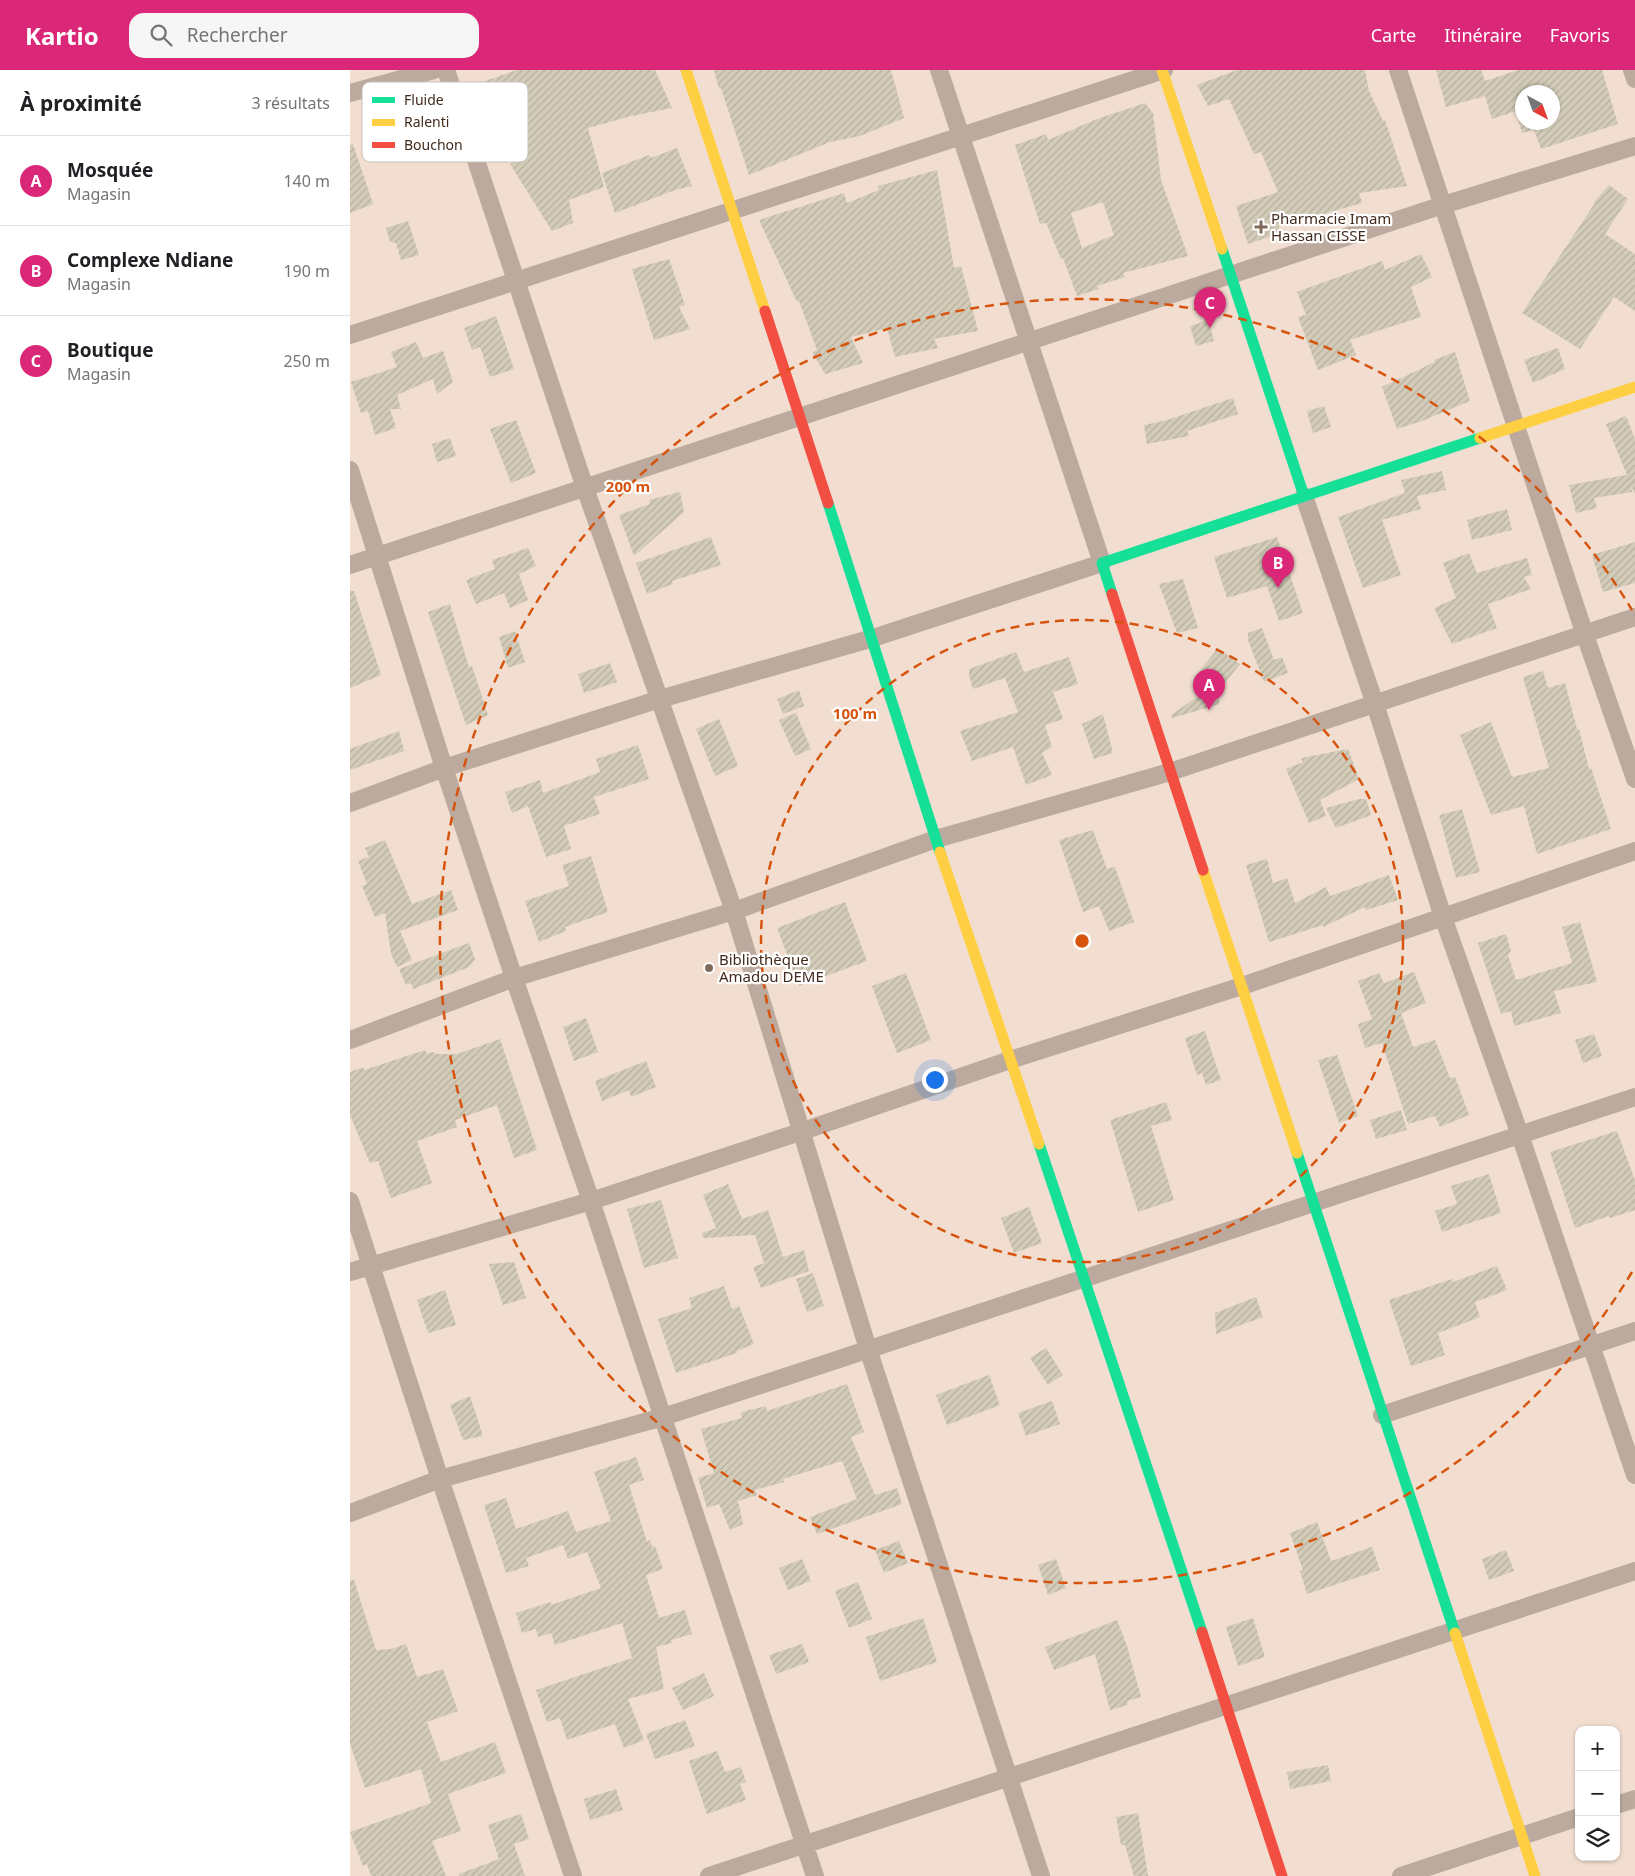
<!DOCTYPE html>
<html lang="fr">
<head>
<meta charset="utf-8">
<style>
	:root { --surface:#fff; --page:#f6f6f6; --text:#202124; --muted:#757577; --line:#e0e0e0; --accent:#db2777 }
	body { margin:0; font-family:"Noto Sans",sans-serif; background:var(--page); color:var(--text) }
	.controls { position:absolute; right:15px; bottom:15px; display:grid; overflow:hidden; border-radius:10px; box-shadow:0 1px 4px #0004 }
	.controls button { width:45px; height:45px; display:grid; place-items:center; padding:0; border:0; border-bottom:1px solid var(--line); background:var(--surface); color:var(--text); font:25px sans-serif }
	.compass { position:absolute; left:1165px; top:15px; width:45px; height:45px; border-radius:50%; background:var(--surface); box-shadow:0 1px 4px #0004; rotate:139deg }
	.you { position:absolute; left:584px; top:1009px; width:18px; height:18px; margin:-12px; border:4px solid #fff; border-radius:50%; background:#1a73e8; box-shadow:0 0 0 8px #1a73e833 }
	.badge { display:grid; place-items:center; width:32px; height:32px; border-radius:50%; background:var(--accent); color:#fff; font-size:16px; font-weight:700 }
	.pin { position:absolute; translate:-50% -41px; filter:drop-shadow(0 1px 2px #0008) }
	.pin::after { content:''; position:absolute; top:26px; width:18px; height:15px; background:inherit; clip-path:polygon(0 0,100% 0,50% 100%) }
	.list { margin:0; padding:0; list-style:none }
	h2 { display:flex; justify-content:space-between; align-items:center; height:65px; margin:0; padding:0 20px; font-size:21px }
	h2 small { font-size:16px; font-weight:400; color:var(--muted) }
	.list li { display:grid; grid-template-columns:32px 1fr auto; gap:15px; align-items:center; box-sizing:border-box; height:90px; padding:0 20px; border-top:1px solid var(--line) }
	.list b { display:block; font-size:19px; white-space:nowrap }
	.list p { margin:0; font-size:16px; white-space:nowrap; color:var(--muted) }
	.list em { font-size:16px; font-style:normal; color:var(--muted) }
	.icon { flex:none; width:28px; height:28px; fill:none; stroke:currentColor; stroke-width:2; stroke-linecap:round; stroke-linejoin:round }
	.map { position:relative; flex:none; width:1285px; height:1806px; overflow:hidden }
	header { display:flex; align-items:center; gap:30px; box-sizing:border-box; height:70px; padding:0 25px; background:var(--accent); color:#fff }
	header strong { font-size:24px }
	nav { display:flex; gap:28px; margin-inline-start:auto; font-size:18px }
	.search { width:350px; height:45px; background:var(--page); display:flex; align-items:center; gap:12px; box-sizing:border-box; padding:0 18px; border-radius:15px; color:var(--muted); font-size:19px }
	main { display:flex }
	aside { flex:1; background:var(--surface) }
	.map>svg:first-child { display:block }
	.building { fill:url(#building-hatch); fill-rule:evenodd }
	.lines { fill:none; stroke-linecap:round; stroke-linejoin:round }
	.street { stroke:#bcaa9e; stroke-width:18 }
	.fast { stroke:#16e098; stroke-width:11 }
	.slow { stroke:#ffcf43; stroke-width:11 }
	.jam { stroke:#f24e42; stroke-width:11 }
	.ring { fill:none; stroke:#d7540e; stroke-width:2.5; stroke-dasharray:9 6 }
	.poi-dot { fill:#806a5b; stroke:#fff; stroke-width:2 }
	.labels { text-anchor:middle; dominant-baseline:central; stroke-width:4.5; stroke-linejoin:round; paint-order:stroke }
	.poi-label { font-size:15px; fill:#422b1c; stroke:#fff; text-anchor:start }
	.key { fill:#fff; stroke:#c6bfbb; stroke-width:1 }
	.key-label { font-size:14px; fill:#422b1c }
	.centre { fill:#d7540e; stroke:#fff; stroke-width:2.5 }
	.ring-label { font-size:15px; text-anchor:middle; font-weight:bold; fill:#d7540e; stroke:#fff; stroke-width:4.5; stroke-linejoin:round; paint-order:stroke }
</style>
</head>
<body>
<header>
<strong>Kartio</strong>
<div class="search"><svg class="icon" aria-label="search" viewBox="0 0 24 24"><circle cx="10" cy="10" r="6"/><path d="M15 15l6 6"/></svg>Rechercher</div>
<nav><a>Carte</a><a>Itinéraire</a><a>Favoris</a></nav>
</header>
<main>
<aside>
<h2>À proximité<small>3 résultats</small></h2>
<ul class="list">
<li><span class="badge">A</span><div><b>Mosquée</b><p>Magasin</p></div><em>140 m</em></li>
<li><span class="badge">B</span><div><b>Complexe Ndiane</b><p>Magasin</p></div><em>190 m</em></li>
<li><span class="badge">C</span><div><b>Boutique</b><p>Magasin</p></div><em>250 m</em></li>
</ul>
</aside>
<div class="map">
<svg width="1285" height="1806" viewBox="0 0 1285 1806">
	<defs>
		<pattern id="building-hatch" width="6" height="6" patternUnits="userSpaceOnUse" patternTransform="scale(1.25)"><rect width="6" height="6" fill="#d3ccb9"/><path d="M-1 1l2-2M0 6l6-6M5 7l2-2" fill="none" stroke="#b6af9e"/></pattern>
	</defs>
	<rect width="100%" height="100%" fill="#f2ded0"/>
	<!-- building -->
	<path class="building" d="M 167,0 L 305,0 L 322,38 L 281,46 L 238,58 L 254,117 L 219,130 L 223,153 L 202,161 L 160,94 L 164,92 L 135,11 Z
		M 364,0 L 541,0 L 554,48 L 510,66 L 480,72 L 399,105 L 371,18 L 369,19 Z
		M 887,0 L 1015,0 L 1019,21 L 1033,51 L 1035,50 L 1057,116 L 1009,123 L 1012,133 L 929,157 L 931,163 L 898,174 L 886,136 L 928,122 L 911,82 L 904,84 L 879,29 L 858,36 L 847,15 Z
		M 1086,0 L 1131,0 L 1135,11 L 1168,0 L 1252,0 L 1268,54 L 1191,79 L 1184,60 L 1172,63 L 1166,41 L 1142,49 L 1135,26 L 1096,37 ZM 1172,22 L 1202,22 L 1202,52 L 1172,52 Z
		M 795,33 L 803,43 L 811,110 L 838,186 L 773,203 L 775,207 L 747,216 L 749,219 L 727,226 L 713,188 L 711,189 L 696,153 L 690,154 L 665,75 L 696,64 L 698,70 L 747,49 ZM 753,132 L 764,165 L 732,178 L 721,143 Z
		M 3,74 L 23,134 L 0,143 L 0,75 Z
		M 327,78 L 342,116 L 325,120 L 265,143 L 252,103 L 299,85 L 301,88 Z
		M 587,100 L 604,198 L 611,196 L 628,261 L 584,269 L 588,278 L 545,287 L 537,258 L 501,267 L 513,293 L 475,304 L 462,282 L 467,280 L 449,231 L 447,232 L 409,150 L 494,123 L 497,133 L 529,120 L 528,116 Z
		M 1259,115 L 1278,129 L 1255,164 L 1285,184 L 1285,241 L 1264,227 L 1230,279 L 1172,243 L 1245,133 L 1244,132 Z
		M 58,151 L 69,185 L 51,190 L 46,173 L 40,172 L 36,158 Z
		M 1071,184 L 1082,207 L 1061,217 L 1071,247 L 1000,270 L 1006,285 L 968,300 L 948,247 L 956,245 L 947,222 L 1032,191 L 1035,200 Z
		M 319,189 L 335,235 L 329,237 L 340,259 L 304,270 L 282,199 Z
		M 146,246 L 164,299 L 140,307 L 130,277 L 122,280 L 114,258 Z
		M 858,250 L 864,271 L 846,276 L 840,256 Z
		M 66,272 L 73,288 L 93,281 L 103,312 L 87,324 L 83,309 L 47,325 L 51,339 L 40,339 L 46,358 L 25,365 L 18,341 L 11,343 L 1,312 L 47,297 L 41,282 Z
		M 1208,278 L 1215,299 L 1183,313 L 1174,290 Z
		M 1105,282 L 1120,331 L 1072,351 L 1047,359 L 1032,317 L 1085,292 L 1084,290 Z
		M 883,328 L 888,344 L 837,361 L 839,366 L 797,374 L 794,355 L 814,351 Z
		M 974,336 L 981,357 L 963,363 L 957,341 Z
		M 1276,346 L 1285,369 L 1285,424 L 1281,416 L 1282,422 L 1244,428 L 1247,438 L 1226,443 L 1219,415 L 1277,405 L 1256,354 Z
		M 166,350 L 186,403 L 161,413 L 140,359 Z
		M 100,368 L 106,386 L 87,392 L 82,374 Z
		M 1092,401 L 1096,420 L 1067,426 L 1071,439 L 1032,450 L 1051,505 L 1013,518 L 988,447 L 1055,423 L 1051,410 Z
		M 330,422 L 334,442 L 284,486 L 269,445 L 300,434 L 299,430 Z
		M 1157,439 L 1162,460 L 1122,470 L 1117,450 Z
		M 361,467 L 371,495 L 322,511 L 323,514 L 297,524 L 286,493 Z
		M 927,467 L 953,543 L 929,551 L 917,516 L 877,528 L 864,487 Z
		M 1285,472 L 1285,513 L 1253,522 L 1242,485 Z
		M 178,478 L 186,496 L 169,504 L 178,530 L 160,538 L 154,523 L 126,534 L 116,510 L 145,499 L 142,490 Z
		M 1119,483 L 1127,503 L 1177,488 L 1182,505 L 1174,507 L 1181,519 L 1138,534 L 1147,558 L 1102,574 L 1084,538 L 1106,528 L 1093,493 Z
		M 833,509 L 848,558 L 827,563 L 809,514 Z
		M 0,521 L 4,521 L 31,605 L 0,618 Z
		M 100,534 L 119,597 L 122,596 L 138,645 L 116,655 L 78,542 Z
		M 912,558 L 924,590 L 932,587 L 938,603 L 914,612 L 898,570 L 898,563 Z
		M 165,561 L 175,592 L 158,598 L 149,567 Z
		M 868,578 L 890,594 L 867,623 L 870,634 L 822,648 L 821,645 L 857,620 L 844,608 Z
		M 666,582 L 674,602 L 719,587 L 728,614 L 703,622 L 713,649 L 695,655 L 702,677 L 692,683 L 702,705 L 676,715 L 663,677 L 622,691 L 610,661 L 668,642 L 655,608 L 623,619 L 619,606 L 619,599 Z
		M 260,593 L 267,612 L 234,623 L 228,604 Z
		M 1193,601 L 1198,618 L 1215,613 L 1227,659 L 1229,659 L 1239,699 L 1241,698 L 1261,759 L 1187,784 L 1174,736 L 1141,745 L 1110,665 L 1141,652 L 1162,707 L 1199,698 L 1173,607 Z
		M 449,620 L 454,636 L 433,644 L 427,629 Z
		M 446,643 L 461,679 L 445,686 L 429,650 Z
		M 753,644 L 763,683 L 744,689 L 732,654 Z
		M 369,649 L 388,696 L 365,706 L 346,659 Z
		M 49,661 L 54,681 L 0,700 L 0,679 Z
		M 288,675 L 299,709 L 244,727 L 250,744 L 214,756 L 221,779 L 196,787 L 178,736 L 162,743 L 155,722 L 190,710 L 193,723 L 250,702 L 246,689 Z
		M 998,679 L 1009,709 L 970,730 L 976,746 L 959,753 L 936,699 L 953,692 L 951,688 Z
		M 1009,729 L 1016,729 L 1021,745 L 986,758 L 976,738 Z
		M 1112,739 L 1130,802 L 1106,808 L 1089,745 Z
		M 743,760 L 757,799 L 765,797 L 784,852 L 759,861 L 749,836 L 733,842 L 709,770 Z
		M 35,770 L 62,834 L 101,820 L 108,840 L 50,861 L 62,890 L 47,897 L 41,884 L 35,843 L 25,847 L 12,816 L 17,814 L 8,791 L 19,787 L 15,778 Z
		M 241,786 L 258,842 L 215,857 L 216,861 L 189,872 L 175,831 L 219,816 L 212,795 Z
		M 917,789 L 923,813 L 937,808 L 945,833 L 976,817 L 980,826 L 1039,805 L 1048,830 L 1016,840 L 1015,837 L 973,857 L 973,855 L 919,872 L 896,795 Z
		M 495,832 L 517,891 L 449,916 L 427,858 Z
		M 1230,852 L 1247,912 L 1204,921 L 1211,943 L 1164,956 L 1161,941 L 1151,944 L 1128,873 L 1156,864 L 1161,881 L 1158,885 L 1166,910 L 1222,893 L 1212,857 Z
		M 119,873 L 125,889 L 119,897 L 63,919 L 61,913 L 56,915 L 49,899 Z
		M 1064,902 L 1076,933 L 1051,943 L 1063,977 L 1085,970 L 1100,1008 L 1105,1007 L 1119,1045 L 1090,1057 L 1085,1046 L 1058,1054 L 1032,973 L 1015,978 L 1008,954 L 1022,949 L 1008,911 L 1029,903 L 1034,913 Z
		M 556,903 L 581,970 L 547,983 L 522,916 Z
		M 236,948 L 248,982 L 224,991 L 213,957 Z
		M 855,961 L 871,1010 L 856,1015 L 852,1003 L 847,1005 L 835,968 Z
		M 1244,964 L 1252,986 L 1233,993 L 1225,970 Z
		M 150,969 L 187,1080 L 164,1088 L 147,1035 L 105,1050 L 107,1057 L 67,1071 L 82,1113 L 41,1128 L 28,1091 L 20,1093 L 0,1045 L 0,1002 L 13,997 L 14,1000 L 75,980 L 77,984 L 84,982 L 85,984 L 107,984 Z
		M 987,985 L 1008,1046 L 989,1053 L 968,990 Z
		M 296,991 L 306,1017 L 281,1027 L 279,1020 L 252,1031 L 245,1011 Z
		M 816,1032 L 822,1050 L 801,1056 L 824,1130 L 788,1142 L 760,1050 Z
		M 1051,1040 L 1057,1060 L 1026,1069 L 1020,1050 Z
		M 1267,1061 L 1285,1110 L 1285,1140 L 1260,1148 L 1259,1146 L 1225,1158 L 1200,1082 Z
		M 1139,1104 L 1151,1143 L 1092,1162 L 1085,1141 L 1107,1134 L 1101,1116 Z
		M 378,1114 L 392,1149 L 418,1140 L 433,1187 L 454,1180 L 459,1201 L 411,1218 L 403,1197 L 414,1193 L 405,1165 L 353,1168 L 352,1163 L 366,1158 L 353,1125 Z
		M 311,1130 L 328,1188 L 294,1198 L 277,1139 Z
		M 679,1137 L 692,1173 L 664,1183 L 651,1148 Z
		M 164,1192 L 176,1228 L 153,1235 L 139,1194 Z
		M 1147,1196 L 1157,1220 L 1125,1232 L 1130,1247 L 1088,1263 L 1095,1285 L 1061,1296 L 1039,1230 L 1102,1209 L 1103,1212 Z
		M 463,1203 L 474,1236 L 457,1242 L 446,1209 Z
		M 374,1216 L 382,1239 L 389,1236 L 404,1274 L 387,1281 L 387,1283 L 326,1303 L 308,1249 L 342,1238 L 339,1228 Z
		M 95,1220 L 106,1255 L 78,1263 L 67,1230 Z
		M 906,1227 L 913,1247 L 866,1264 L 865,1243 Z
		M 696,1278 L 713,1305 L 698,1315 L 680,1288 Z
		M 639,1305 L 650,1335 L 597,1355 L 586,1325 Z
		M 497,1314 L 514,1362 L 501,1367 L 525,1425 L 547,1418 L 552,1434 L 467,1464 L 460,1447 L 507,1429 L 492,1391 L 433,1409 L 434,1412 L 405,1420 L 407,1425 L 388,1431 L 393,1454 L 380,1460 L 369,1434 L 357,1438 L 348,1408 L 364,1403 L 351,1359 L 392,1348 L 391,1342 L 416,1336 L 417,1341 Z
		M 120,1326 L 133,1366 L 113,1370 L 100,1335 Z
		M 702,1331 L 710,1354 L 676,1366 L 668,1343 Z
		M 286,1387 L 294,1410 L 279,1415 L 297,1472 L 300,1470 L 302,1477 L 305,1476 L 313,1499 L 296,1505 L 309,1548 L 335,1540 L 342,1564 L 321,1570 L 322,1573 L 306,1577 L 314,1619 L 278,1629 L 294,1670 L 274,1678 L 265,1654 L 217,1670 L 210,1648 L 197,1652 L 186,1620 L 282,1588 L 272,1553 L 205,1575 L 201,1563 L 188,1567 L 186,1559 L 172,1563 L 166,1543 L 201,1532 L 201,1535 L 251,1518 L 237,1482 L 218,1489 L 213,1475 L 176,1488 L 179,1496 L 156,1503 L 134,1435 L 156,1428 L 166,1459 L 218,1441 L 226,1462 L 261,1451 L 244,1402 Z
		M 967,1452 L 981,1491 L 1022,1477 L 1030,1500 L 957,1524 L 950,1501 L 953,1500 L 940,1463 Z
		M 549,1471 L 558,1493 L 534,1503 L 525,1480 Z
		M 1156,1480 L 1164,1501 L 1139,1510 L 1132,1489 Z
		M 452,1489 L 461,1511 L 438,1520 L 429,1498 Z
		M 706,1489 L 716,1518 L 698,1525 L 688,1495 Z
		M 0,1510 L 4,1510 L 26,1580 L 41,1579 L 56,1574 L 67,1607 L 93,1599 L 108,1641 L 77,1652 L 91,1692 L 145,1672 L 156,1703 L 98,1724 L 111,1761 L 82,1771 L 96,1806 L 21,1806 L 17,1794 L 13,1796 L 0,1762 L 81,1733 L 71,1699 L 15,1718 L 0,1674 Z
		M 508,1512 L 522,1549 L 499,1558 L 485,1521 Z
		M 573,1548 L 587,1592 L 530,1611 L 516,1567 Z
		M 903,1548 L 915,1587 L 888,1596 L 876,1557 Z
		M 767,1550 L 777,1576 L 791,1627 L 777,1631 L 778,1635 L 760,1640 L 745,1584 L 704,1600 L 695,1577 L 713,1570 L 713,1571 Z
		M 452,1574 L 459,1592 L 426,1604 L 419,1585 Z
		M 354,1603 L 364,1626 L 333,1640 L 322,1618 Z
		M 335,1650 L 345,1676 L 305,1689 L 296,1664 Z
		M 367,1681 L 375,1702 L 391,1697 L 396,1712 L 390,1714 L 396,1730 L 357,1744 L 339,1691 Z
		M 978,1695 L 981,1711 L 940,1719 L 937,1702 Z
		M 266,1719 L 273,1740 L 240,1750 L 234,1729 Z
		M 788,1743 L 798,1806 L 784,1806 L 775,1775 L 771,1775 L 766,1747 Z
		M 171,1744 L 179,1769 L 164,1774 L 175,1806 L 109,1806 L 109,1804 L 149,1789 L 138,1755 Z"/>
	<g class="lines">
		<!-- street -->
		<path class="street" d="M 96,0 L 235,418 L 384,841 L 518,1279 L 691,1806
			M 1048,0 L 1235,565 L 1285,709
			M 1282,0 L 1285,9
			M 0,23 L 84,0
			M 0,265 L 814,0
			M 0,400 L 94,698 L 164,908 L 241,1131 L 465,1806
			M 954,426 L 1025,634 L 1093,847 L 1170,1065 L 1285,1405
			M 0,495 L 1093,135 L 1285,76
			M 0,733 L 94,698 L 310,629 L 523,568 L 752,493 L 589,0
			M 0,970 L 164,908 L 384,841 L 586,769 L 820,702 L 1285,547
			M 0,1131 L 90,1409 L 223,1806
			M 0,1202 L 241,1131 L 450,1062 L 660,990 L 892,916 L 1285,781
			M 1032,1345 L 1285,1261
			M 0,1443 L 90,1409 L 313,1347 L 1285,1027
			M 1266,1735 L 1285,1729
			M 359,1806 L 1285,1501
			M 1051,1806 L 1229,1747"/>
		<!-- fast -->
		<path class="fast" d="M 872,179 L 954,426
			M 478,433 L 590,782
			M 762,524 L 752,493 L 1130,368
			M 689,1074 L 852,1562
			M 947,1083 L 1105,1563"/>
		<!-- slow -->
		<path class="slow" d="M 336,0 L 415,241
			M 812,0 L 872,179
			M 1130,368 L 1285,317
			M 590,782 L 689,1074
			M 853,800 L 947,1083
			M 1105,1563 L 1185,1806"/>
		<!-- jam -->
		<path class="jam" d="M 415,241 L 478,433
			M 762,524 L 853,800
			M 852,1562 L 932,1806"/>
	</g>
	<!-- distance rings -->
	<g class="ring">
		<circle cx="732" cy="871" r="321"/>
		<path d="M1282 1202A642 642 0 1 1 1282 540"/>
	</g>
	<!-- markers -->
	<g class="poi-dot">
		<path d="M908.5 149.5h5v5h5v5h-5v5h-5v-5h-5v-5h5z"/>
		<circle cx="359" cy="898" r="5"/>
	</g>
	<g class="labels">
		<!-- poi labels -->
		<g class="poi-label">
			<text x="921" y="148">Pharmacie Imam<tspan x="921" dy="17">Hassan CISSE</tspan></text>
			<text x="369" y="889">Bibliothèque<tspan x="369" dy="17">Amadou DEME</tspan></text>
		</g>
	</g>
	<!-- legend -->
	<rect x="12" y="12" width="166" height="80" rx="8" class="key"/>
	<rect x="22" y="27" width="23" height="6" fill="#16e098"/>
	<rect x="22" y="49" width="23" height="7" fill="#ffcf43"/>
	<rect x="22" y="72" width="23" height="6" fill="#f24e42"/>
	<g class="key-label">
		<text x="54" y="35">Fluide</text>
		<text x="54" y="57">Ralenti</text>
		<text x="54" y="80">Bouchon</text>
	</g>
	<circle cx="732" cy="871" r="8" class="centre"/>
	<g class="ring-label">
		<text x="278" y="422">200 m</text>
		<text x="505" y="649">100 m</text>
	</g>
</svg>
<div class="controls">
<button>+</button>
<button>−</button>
<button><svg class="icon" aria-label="layers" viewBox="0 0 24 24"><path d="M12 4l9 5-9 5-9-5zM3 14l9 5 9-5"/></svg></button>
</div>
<svg class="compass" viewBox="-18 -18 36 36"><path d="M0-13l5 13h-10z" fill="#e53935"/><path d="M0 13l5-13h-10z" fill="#757577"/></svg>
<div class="you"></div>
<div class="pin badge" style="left:859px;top:640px">A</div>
<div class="pin badge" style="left:928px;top:518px">B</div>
<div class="pin badge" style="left:860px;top:258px">C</div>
</div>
</main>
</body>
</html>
